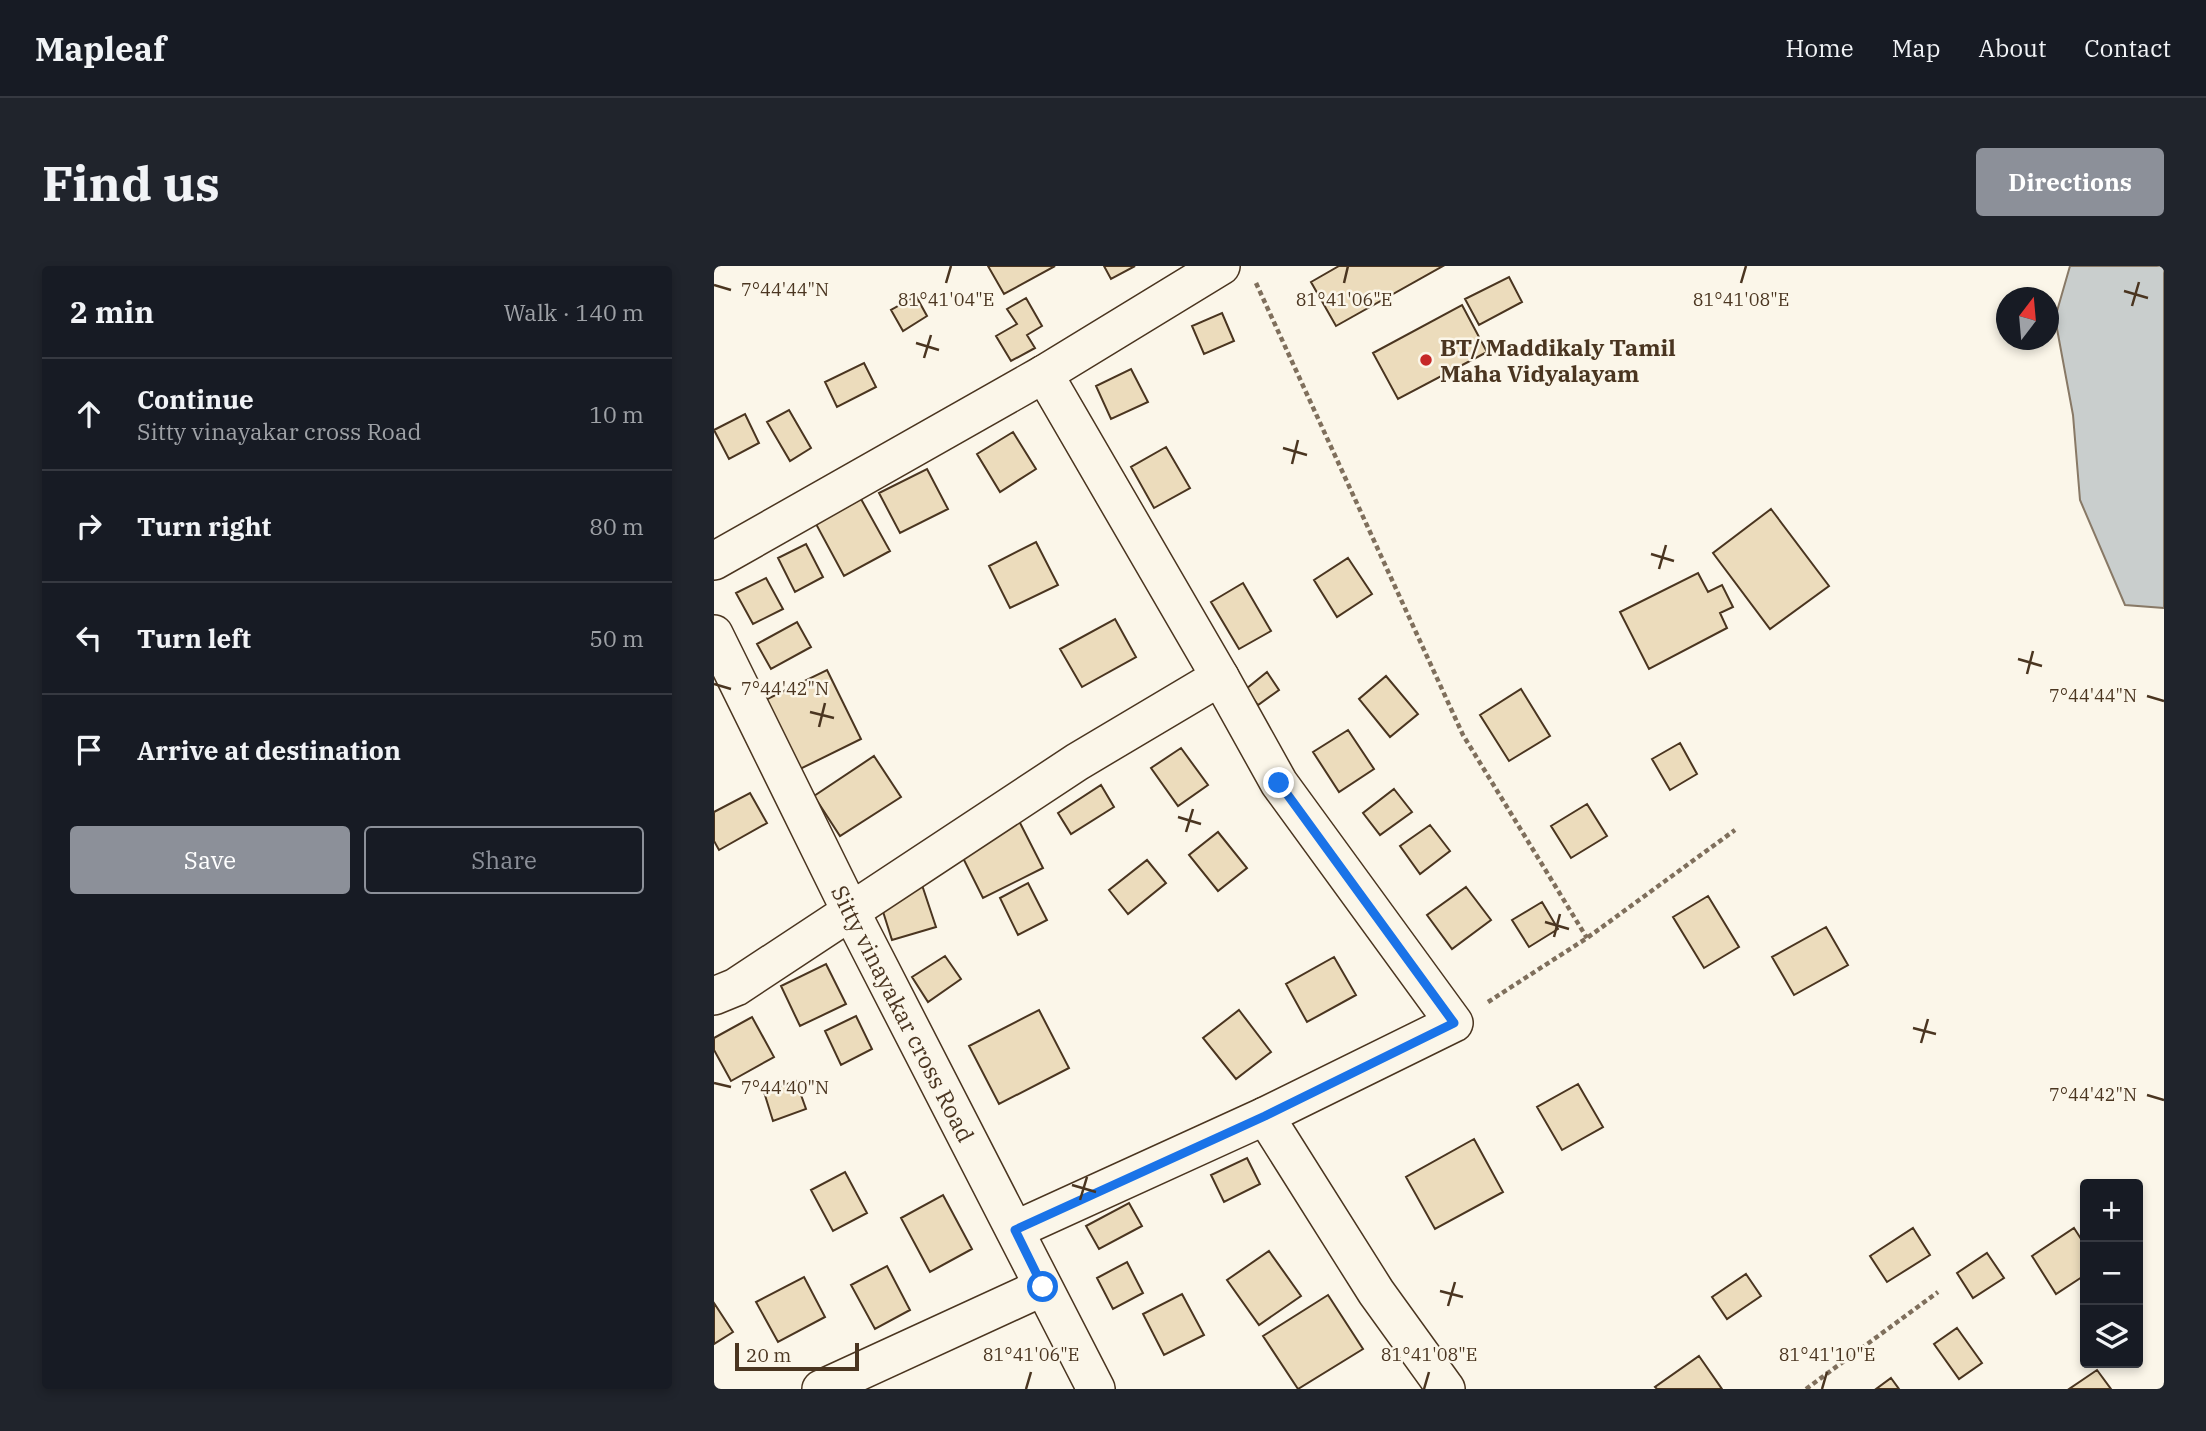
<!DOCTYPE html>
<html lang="en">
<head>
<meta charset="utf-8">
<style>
	:root { --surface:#171b24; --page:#20242c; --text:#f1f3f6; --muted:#9ea1a6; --line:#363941; --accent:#8c9099 }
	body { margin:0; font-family:"IBM Plex Serif",serif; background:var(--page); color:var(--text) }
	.controls { position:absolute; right:21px; bottom:21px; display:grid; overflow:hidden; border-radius:7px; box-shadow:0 4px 10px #0003 }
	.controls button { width:63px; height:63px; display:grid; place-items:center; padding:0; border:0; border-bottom:2px solid var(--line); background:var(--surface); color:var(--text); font:35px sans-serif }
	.compass { position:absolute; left:1282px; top:21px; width:63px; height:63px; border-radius:50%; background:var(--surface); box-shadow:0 4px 10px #0003; rotate:16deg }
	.scale { position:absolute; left:21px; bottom:18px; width:124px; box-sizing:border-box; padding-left:7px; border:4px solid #4a3520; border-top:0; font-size:19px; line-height:24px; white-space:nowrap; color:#4a3520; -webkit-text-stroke:5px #fbf6e9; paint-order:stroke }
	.stop { position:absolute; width:21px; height:21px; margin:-16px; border:5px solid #1a73e8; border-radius:50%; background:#fff }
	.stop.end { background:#1a73e8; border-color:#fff; box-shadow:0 2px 7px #0008 }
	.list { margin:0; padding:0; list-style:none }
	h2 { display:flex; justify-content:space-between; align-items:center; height:91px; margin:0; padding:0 28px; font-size:30px }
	h2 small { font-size:23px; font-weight:400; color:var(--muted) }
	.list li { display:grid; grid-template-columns:46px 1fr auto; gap:21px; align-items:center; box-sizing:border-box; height:112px; padding:0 28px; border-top:2px solid var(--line) }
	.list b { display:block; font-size:26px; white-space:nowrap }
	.list p { margin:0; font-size:23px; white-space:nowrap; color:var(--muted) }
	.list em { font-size:23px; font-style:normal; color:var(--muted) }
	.actions { display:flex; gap:14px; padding:21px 28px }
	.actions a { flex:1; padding:16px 0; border:2px solid var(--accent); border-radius:7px; text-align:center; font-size:24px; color:var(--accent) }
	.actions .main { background:var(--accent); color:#fff }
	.icon { flex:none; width:38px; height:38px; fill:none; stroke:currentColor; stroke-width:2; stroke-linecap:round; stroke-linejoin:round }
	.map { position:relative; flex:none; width:1450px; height:1123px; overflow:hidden; border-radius:7px }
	header { display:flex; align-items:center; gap:42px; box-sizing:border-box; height:98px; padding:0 35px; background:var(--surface); border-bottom:2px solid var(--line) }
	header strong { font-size:33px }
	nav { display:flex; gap:38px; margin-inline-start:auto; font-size:24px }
	.intro { display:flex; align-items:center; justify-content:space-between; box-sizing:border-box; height:168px; padding:0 42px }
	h1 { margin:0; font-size:49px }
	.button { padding:18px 32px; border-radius:7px; background:var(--accent); color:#fff; font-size:24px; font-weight:700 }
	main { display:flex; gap:42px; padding:0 42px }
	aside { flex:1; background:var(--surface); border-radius:7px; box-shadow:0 4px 10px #0003 }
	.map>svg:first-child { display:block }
	.water { fill:#c9cecd; stroke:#887966; stroke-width:2 }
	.building { fill:#ecdcbc; stroke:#4a3520; stroke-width:2 }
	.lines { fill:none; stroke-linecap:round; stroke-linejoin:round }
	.minor-casing { stroke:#4a3520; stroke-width:40 }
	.path { stroke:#7f6f5c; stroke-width:4.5; stroke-dasharray:5 3.5; stroke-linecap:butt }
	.minor { stroke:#fbf6e9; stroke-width:37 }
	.route { stroke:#1a73e8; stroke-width:9 }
	.ticks { fill:none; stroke:#4a3520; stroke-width:2.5 }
	.poi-dot { fill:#c62828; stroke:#fbf6e9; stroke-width:2.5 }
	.labels { text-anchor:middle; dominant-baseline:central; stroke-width:5; stroke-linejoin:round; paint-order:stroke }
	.poi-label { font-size:23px; font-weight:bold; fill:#4a3520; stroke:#fbf6e9; text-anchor:start }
	.street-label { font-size:23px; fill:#4a3520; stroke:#fbf6e9 }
	.ticks-label { font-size:18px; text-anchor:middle; fill:#4a3520; stroke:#fbf6e9; stroke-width:5; stroke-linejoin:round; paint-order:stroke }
</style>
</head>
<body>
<header>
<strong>Mapleaf</strong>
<nav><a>Home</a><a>Map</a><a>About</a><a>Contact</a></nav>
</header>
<div class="intro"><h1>Find us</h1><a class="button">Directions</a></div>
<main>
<aside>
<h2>2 min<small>Walk · 140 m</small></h2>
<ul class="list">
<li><svg class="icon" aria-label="ahead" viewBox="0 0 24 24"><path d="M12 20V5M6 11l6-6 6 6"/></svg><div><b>Continue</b><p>Sitty vinayakar cross Road</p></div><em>10 m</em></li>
<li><svg class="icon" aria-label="right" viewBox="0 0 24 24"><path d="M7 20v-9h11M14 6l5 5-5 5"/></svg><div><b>Turn right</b></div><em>80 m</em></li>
<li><svg class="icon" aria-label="left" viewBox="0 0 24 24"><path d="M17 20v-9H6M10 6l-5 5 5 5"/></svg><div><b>Turn left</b></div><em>50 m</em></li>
<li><svg class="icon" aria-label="arrive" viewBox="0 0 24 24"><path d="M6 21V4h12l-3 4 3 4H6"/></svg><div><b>Arrive at destination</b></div></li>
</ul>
<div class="actions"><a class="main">Save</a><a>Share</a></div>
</aside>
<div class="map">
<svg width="1450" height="1123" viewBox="0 0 1450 1123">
	<rect width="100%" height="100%" fill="#fbf6e9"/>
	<!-- water -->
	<path class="water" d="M 1356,0 L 1450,0 L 1450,342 L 1411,339 L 1366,234 L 1359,149 L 1341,52 Z"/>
	<!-- building -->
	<path class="building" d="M 274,0 L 341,0 L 290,28 Z
		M 390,0 L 421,0 L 397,13 Z
		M 625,0 L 729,0 L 622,60 L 597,16 Z
		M 795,11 L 808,36 L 765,59 L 751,33 Z
		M 202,30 L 213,50 L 189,65 L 177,44 Z
		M 312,32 L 328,60 L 313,69 L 321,82 L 297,95 L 282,70 L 303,58 L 293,43 Z
		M 748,39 L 773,86 L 684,133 L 659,87 Z
		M 508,47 L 520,75 L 490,88 L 478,60 Z
		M 150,97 L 162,121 L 123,141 L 111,116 Z
		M 417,103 L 434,136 L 397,153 L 382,120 Z
		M 75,144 L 97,182 L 76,195 L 53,156 Z
		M 31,148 L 45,177 L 15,193 L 0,164 Z
		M 299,166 L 322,203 L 286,226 L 263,188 Z
		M 452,181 L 476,222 L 440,242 L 417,201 Z
		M 213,203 L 234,243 L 186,267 L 165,227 Z
		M 147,233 L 176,285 L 130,310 L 102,258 Z
		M 1057,243 L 1115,320 L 1056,363 L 999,287 Z
		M 322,276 L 344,319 L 296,342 L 275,300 Z
		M 92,278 L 109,311 L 81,326 L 64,292 Z
		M 634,292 L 658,328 L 623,351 L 600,314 Z
		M 984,307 L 994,326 L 1008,319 L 1019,341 L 1006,347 L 1013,362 L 935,403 L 906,346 Z
		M 52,312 L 69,343 L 39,358 L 22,327 Z
		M 529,317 L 557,365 L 525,383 L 497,336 Z
		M 401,353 L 422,391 L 368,421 L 346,383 Z
		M 83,356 L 97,381 L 57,403 L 43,378 Z
		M 113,404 L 147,473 L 82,505 L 47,436 Z
		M 553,406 L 565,424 L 544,439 L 532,423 Z
		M 672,410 L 704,448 L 676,471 L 645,433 Z
		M 807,423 L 836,470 L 795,495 L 766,449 Z
		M 634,464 L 660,503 L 625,526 L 599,486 Z
		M 966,477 L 983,508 L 956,524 L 938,493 Z
		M 467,482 L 494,519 L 464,540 L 437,502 Z
		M 160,490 L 187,531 L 126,570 L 100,530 Z
		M 387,519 L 400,541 L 357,568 L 344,547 Z
		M 680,523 L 698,546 L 666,569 L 649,547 Z
		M 36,527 L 53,557 L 5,584 L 0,575 L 0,546 Z
		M 873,538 L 893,570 L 857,592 L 837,560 Z
		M 303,551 L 329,602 L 269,632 L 244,582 Z
		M 716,559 L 736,585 L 706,608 L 686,580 Z
		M 504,566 L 533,602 L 504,625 L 475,589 Z
		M 433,594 L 452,617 L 414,648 L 395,624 Z
		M 314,617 L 333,654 L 304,669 L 286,632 Z
		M 208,619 L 222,661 L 178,674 L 165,633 Z
		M 752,621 L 777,654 L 738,683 L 713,649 Z
		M 994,630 L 1025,681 L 990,702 L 959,651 Z
		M 828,636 L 844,663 L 815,681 L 798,654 Z
		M 1112,661 L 1134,699 L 1080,729 L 1058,691 Z
		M 231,690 L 247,713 L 214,736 L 198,711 Z
		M 620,691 L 642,729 L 593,756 L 572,718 Z
		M 112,698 L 132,738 L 86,760 L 67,720 Z
		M 325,744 L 355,802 L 285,838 L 255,780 Z
		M 525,744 L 557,786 L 522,813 L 489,772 Z
		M 142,750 L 158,783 L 127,799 L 111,765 Z
		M 38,751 L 60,791 L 17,815 L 0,784 L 0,772 Z
		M 82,815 L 92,843 L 59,855 L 50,826 Z
		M 864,818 L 889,861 L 848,884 L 823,841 Z
		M 760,873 L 789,926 L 721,963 L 692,911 Z
		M 533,892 L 546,918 L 510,936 L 497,909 Z
		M 131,906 L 153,947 L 119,965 L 97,924 Z
		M 229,929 L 258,983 L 216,1006 L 187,952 Z
		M 415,937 L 428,960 L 385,983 L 372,960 Z
		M 1199,962 L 1216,989 L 1173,1016 L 1156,990 Z
		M 1360,962 L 1371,979 L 1371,1009 L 1342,1028 L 1318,990 Z
		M 555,985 L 587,1030 L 545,1059 L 513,1014 Z
		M 1273,987 L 1290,1012 L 1259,1032 L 1243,1007 Z
		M 413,996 L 429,1027 L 399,1043 L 383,1012 Z
		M 173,1000 L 196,1044 L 161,1063 L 137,1019 Z
		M 1032,1008 L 1047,1030 L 1013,1053 L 998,1031 Z
		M 90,1011 L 111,1051 L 64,1076 L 42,1036 Z
		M 468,1028 L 490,1069 L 450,1089 L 429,1048 Z
		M 614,1029 L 649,1083 L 584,1123 L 549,1070 Z
		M 0,1037 L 19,1066 L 0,1078 Z
		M 1243,1062 L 1268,1097 L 1245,1113 L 1220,1078 Z
		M 985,1090 L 1008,1123 L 943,1123 L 941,1121 Z
		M 1383,1104 L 1397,1123 L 1355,1123 Z
		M 1177,1112 L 1185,1123 L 1162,1123 Z"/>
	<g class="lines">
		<!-- minor casing -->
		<g class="minor-casing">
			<g id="minor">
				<path d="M 0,295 L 330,108 L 507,0"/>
				<path id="s1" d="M 0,368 L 136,644 L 382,1123"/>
				<path d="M 506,411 L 565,517 L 740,757 L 551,850"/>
				<path d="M 0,730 L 22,721 L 363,496 L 506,411 L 330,108"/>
				<path d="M 301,964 L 551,850 L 662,1026 L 732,1123"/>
				<path d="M 107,1123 L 329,1021"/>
			</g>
		</g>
		<!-- path -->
		<path class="path" d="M 542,17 L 749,469 L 873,672
			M 774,736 L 873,672 L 1021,564
			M 1092,1123 L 1224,1026"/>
		<!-- minor -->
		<use href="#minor" class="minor"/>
	</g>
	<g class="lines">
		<!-- route -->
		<path class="route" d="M 329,1021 L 301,964 L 551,850 L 740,757 L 565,517"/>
	</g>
	<!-- ticks -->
	<path class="ticks" d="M 232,17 L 237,0M 630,17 L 634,0M 1027,17 L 1032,0M 0,19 L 17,24M 1410,25 L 1434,32M 1418,40 L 1425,16M 202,77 L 225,84M 210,92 L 217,69M 569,182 L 593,189M 578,198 L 584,174M 937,288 L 960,295M 945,303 L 952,279M 1304,393 L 1328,400M 1313,408 L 1319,385M 0,418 L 17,423M 1433,430 L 1450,435M 96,446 L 120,452M 105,461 L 111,437M 464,551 L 487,558M 472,566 L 479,543M 831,656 L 855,663M 840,671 L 846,648M 1199,762 L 1222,768M 1207,777 L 1214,753M 0,817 L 17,821M 1433,829 L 1450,834M 358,919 L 382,926M 366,934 L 373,911M 726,1025 L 749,1031M 734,1040 L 741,1016M 312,1123 L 317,1106M 710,1123 L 715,1106M 1108,1123 L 1113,1106"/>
	<!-- markers -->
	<circle class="poi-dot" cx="712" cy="94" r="7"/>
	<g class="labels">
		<!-- poi labels -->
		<g class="poi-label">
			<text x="726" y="81">BT/ Maddikaly Tamil<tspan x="726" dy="26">Maha Vidyalayam</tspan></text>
		</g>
		<!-- street labels -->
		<g class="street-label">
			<text stroke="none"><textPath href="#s1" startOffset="424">Sitty vinayakar cross Road</textPath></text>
		</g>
	</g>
	<g class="ticks-label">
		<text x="71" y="30">7°44'44"N</text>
		<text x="232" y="40">81°41'04"E</text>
		<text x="630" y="40">81°41'06"E</text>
		<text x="1027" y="40">81°41'08"E</text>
		<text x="71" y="429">7°44'42"N</text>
		<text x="1379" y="436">7°44'44"N</text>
		<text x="71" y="828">7°44'40"N</text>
		<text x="1379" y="835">7°44'42"N</text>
		<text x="317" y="1095">81°41'06"E</text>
		<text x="715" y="1095">81°41'08"E</text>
		<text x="1113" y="1095">81°41'10"E</text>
	</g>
</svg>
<div class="controls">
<button>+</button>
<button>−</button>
<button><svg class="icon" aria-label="layers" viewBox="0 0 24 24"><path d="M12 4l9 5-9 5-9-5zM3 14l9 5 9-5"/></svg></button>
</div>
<svg class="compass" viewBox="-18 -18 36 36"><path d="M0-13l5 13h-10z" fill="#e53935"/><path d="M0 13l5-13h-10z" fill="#9ea1a6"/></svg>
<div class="scale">20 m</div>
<div class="stop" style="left:329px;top:1021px"></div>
<div class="stop end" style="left:565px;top:517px"></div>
</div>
</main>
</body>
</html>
